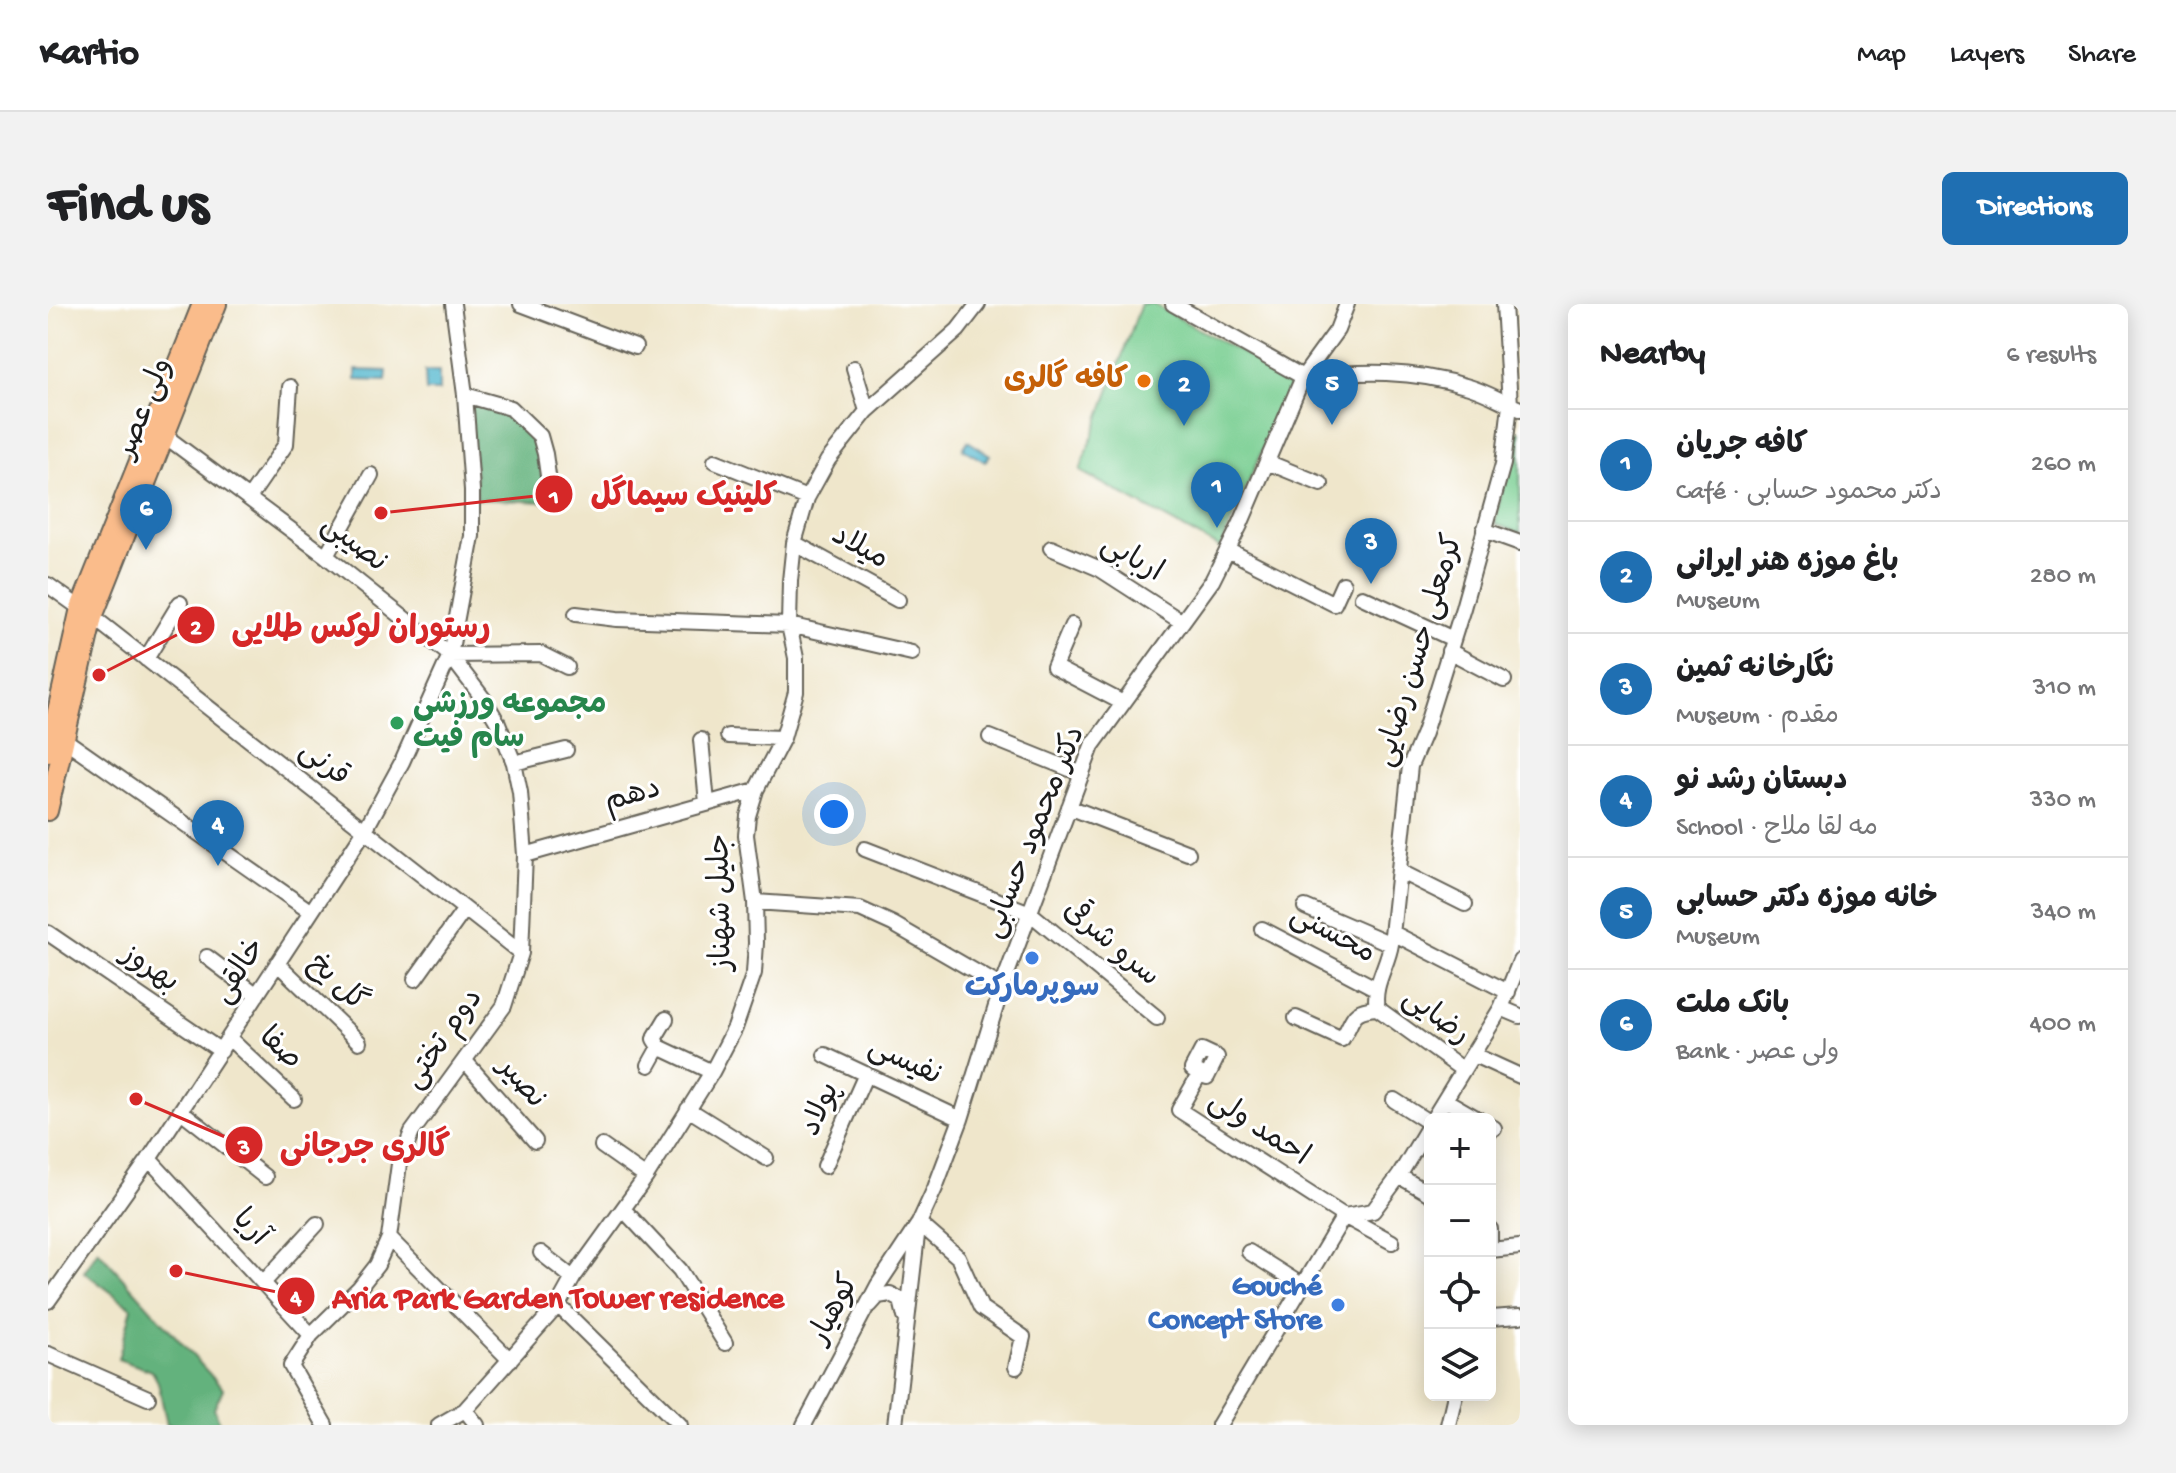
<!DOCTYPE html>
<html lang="en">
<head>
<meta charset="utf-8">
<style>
	:root { --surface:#fff; --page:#f2f2f2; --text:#202124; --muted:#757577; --line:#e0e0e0; --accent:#1f6fb2 }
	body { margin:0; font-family:"Gochi Hand","Playpen Sans Arabic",sans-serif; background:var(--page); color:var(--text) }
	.controls { position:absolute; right:24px; bottom:24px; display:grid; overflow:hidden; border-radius:12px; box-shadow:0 4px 20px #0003 }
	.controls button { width:72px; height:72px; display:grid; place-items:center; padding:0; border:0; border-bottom:2px solid var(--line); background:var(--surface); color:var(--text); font:40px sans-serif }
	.you { position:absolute; left:786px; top:510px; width:28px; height:28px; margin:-20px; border:6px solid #fff; border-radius:50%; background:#1a73e8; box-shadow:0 0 0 12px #1a73e833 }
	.badge { display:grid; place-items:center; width:52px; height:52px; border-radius:50%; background:var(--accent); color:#fff; font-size:26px; font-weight:700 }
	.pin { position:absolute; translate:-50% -66px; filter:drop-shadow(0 2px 4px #0008) }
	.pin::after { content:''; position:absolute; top:42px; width:28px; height:24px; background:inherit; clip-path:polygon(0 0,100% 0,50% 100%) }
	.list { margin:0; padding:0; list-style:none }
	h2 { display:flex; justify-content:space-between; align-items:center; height:104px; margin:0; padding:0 32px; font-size:34px }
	h2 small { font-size:26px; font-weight:400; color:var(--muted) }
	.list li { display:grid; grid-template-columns:52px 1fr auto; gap:24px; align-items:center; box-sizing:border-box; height:112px; padding:0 32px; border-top:2px solid var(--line) }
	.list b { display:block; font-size:30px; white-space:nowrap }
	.list p { margin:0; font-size:26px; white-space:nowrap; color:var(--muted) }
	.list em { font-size:26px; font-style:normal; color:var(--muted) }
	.icon { flex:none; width:44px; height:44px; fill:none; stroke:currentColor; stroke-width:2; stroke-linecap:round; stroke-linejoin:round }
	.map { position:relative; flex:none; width:1472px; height:1121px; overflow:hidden; border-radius:12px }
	header { display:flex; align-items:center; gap:48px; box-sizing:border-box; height:112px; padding:0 40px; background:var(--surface); border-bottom:2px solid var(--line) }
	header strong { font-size:38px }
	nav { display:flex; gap:44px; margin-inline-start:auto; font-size:28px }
	.intro { display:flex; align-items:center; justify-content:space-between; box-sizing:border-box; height:192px; padding:0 48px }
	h1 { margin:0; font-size:56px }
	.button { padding:20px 36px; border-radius:12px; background:var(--accent); color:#fff; font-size:28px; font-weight:700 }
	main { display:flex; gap:48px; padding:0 48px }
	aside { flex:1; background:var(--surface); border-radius:12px; box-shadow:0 4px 20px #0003 }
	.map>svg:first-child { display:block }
	.green { fill:#7acf93; stroke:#4b7658; stroke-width:2 }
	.forest { fill:#63b27d; stroke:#40674c; stroke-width:2 }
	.water { fill:#4fb6cd; stroke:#366974; stroke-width:2 }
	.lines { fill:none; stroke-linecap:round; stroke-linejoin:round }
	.minor-casing { stroke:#666359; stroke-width:18 }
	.major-casing { stroke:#666359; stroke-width:22 }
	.minor { stroke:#fff; stroke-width:14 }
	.major { stroke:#fabc8b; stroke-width:18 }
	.food-dot { fill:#e8710a; stroke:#fff; stroke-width:3 }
	.leisure-dot { fill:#2e9e5b; stroke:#fff; stroke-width:3 }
	.shop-dot { fill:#3f7fe0; stroke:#fff; stroke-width:3 }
	.labels { text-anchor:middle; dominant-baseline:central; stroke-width:6; stroke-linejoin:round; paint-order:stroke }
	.food-label { font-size:30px; font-weight:bold; fill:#c56008; stroke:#fff; text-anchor:end }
	.street-label { font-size:30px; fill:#1c1c1c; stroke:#fff }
	.leisure-label { font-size:30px; font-weight:bold; fill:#27864d; stroke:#fff; text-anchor:start }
	.shop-label { font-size:30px; font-weight:bold; fill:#366cbe; stroke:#fff }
	.leader { fill:none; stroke:#d62828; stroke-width:3 }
	.callout-dot { fill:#d62828; stroke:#fff; stroke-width:3 }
	.mark-label { font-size:24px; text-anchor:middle; font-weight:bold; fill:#fff }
	.callout-label { font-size:32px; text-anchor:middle; font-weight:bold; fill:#d62828; stroke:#fff; stroke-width:6; stroke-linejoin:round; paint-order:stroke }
</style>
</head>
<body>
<header>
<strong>Kartio</strong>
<nav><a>Map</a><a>Layers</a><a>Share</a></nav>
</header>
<div class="intro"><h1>Find us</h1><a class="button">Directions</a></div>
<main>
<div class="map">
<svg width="1472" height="1121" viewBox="0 0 1472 1121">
	<rect width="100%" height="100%" fill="#fff"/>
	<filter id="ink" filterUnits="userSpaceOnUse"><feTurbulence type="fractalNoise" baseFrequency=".0125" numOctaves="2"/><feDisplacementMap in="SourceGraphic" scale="16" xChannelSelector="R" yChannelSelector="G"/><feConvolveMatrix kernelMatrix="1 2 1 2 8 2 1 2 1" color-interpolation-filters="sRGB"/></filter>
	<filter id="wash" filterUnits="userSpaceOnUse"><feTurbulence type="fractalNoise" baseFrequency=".006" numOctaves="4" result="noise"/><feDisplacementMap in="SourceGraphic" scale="32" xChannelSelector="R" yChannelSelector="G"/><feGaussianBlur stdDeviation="1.8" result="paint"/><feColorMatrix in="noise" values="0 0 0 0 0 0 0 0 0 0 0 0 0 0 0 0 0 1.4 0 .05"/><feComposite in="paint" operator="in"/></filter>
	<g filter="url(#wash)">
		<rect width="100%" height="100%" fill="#efe6cb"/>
		<!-- green -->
		<path class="green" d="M 1093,0 L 1105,0 L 1244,77 L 1172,244 L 1032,167 Z
			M 1466,126 L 1472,128 L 1472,229 L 1447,220 Z"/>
		<!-- forest -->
		<path class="forest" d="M 422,99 L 461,110 L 488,135 L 498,198 L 429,195 Z
			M 50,946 L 175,1085 L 166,1105 L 173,1121 L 119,1121 L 110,1078 L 104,1067 L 70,1055 L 84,1004 L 36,968 Z"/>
		<!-- water -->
		<path class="water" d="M 308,66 L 339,67 L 338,77 L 308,76 Z
			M 377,67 L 391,67 L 391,87 L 378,87 Z
			M 920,137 L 942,151 L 937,158 L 915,145 Z"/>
	</g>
	<g filter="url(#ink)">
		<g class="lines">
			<!-- minor casing -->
			<g class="minor-casing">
				<path id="minor" d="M 473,0 L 587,43
					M 1125,0 L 1255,73
					M 806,64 L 819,107
					M 1255,73 C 1314,67 1363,65 1421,83 C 1438,88 1455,98 1472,105
					M 417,91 L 463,104 L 492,132 L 497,150 L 504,200
					M 117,132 L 278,252 L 402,351 L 437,397 L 450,419 L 466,459 L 472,488 L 477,551 L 473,649 L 456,702 L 364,828 L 351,860 L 341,934 L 329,961 L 311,984 L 263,1031 L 243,1062 L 277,1121
					M 667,157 L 759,194
					M 1219,158 L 1273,180
					M 201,194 L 238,140 L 242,83
					M 1436,226 L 1472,239
					M 746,239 L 850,296
					M 1003,244 L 1052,265 L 1134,318
					M 1180,246 L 1286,300 L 1295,280
					M 278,252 L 323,171
					M 0,281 L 32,304
					M 1314,293 L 1405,335
					M 528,310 L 569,315 L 741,321 L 864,349
					M 45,313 L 473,649
					M 1024,321 L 1006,363 L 1075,399
					M 1401,347 L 1456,376
					M 402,351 L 493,350 L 519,363
					M 98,355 L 132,299
					M 680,432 L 735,434
					M 942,433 L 1034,470
					M 17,436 L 263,608
					M 653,436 L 659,499
					M 466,459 L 518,446
					M 1021,503 L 1140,549
					M 817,545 L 982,609 L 1109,714
					M 477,551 L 708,486
					M 1351,567 L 1417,600
					M 707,598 L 812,605 L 845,620 L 954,683
					M 1257,603 L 1343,640
					M 1214,625 L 1329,685
					M 0,629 L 173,747
					M 1345,629 L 1460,688
					M 159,653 L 209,691
					M 229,659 L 311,738
					M 367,675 L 417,605
					M 1329,704 C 1324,682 1340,661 1343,640 L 1362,462 L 1376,429 L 1415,304 L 1455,160 L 1462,101 L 1456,0
					M 1329,704 L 1415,766
					M 1453,704 L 1472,712
					M 1248,714 L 1294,735 C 1307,715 1301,706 1329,704
					M 181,734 L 246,795
					M 611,743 L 664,768
					M 1154,746 L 1169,753 L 1159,773 L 1144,765 Z
					M 777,751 L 913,815
					M 1426,751 L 1472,772
					M 417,757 L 487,837
					M 601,761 L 611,743 L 606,735 L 618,715
					M 1152,769 L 1131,806 L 1296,912 L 1344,938
					M 1346,796 L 1382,819
					M 1397,796 L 1430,815
					M 640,805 L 718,854
					M 133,807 L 217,873
					M 1385,815 L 1453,704 L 1472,657
					M 1442,822 L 1446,824
					M 554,842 L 598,873
					M 101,855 L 263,1031
					M 777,862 L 818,770
					M 1351,872 L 1382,890
					M 575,905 L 632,966 L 677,1039
					M 871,919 L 910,953 L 933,1004 L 975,1033 L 968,1063
					M 1442,925 L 1442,939
					M 341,934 L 462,1056
					M 1442,946 L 1472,943
					M 1201,948 L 1255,982
					M 493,949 L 525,974
					M 215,979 L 269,920
					M 0,997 L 101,855 L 317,526 L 354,458 L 402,351 L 424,232 L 424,186 L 417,91 L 405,0
					M 510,1001 L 632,1121
					M 822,1001 L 830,992 L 842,990 L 853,996 L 857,1013
					M 1442,1014 L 1472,1012
					M 0,1050 L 100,1094
					M 417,1106 L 429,1121
					M 391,1121 L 417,1106 L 510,1001 L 525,974 L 598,873 L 664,768 L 687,724 L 706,669 L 708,639 L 707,598 L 698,531 L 700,512 L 708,486 L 735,434 L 748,388 L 748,354 L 741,321 L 742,277 L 746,239 L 759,194 L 780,156 L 819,107 L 910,26 L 930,0
					M 756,1121 L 830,981 L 871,919 L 887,884 L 913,815 L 954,683 L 1044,442 L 1164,277 L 1192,221 L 1255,73 L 1289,26 L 1299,0
					M 847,1121 L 870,923
					M 1171,1121 L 1296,912 L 1325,907 L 1351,872 L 1382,820
					M 1400,1121 L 1407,1091"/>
			</g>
			<!-- major casing -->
			<g class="major-casing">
				<path id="major" d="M 0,448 L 32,304 L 154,0
					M 0,507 L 45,313 L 169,0"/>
			</g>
			<!-- minor -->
			<use href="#minor" class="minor"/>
			<!-- major -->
			<use href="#major" class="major"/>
		</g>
	</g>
	<!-- markers -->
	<circle class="food-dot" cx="1096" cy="77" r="8"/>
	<circle class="leisure-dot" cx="349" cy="419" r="8"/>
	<g class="shop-dot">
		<circle cx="984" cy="654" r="8"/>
		<circle cx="1290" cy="1001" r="8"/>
	</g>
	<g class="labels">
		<!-- food labels -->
		<g class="food-label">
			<text x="1080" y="77">کافه گالری</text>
		</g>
		<!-- street labels -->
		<g class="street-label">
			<text transform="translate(98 105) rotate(-68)">ولی عصر</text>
			<text transform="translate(305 241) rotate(38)">نصیبی</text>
			<text transform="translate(811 245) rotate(29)">میلاد</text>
			<text transform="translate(1083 256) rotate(30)">اربابی</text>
			<text transform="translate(1373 347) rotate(-73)">کرمعلی حسن رضایی</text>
			<text transform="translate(275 461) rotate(38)">قرنی</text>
			<text transform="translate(585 493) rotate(-16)">دهم</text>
			<text transform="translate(988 529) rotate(-68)">دکتر محمود حسابی</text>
			<text transform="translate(675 598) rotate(-91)">جلیل شهناز</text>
			<text transform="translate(1284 632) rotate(28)">محسنی</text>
			<text transform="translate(1062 641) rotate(40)">سرو شرقی</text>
			<text transform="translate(101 666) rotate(34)">بهروز</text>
			<text transform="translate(193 668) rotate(-57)">خالقی</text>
			<text transform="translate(288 680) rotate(44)">گل یخ</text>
			<text transform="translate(1387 714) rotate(36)">رضایی</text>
			<text transform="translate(397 736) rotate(-55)">دوم تختی</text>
			<text transform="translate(231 746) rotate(43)">صفا</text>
			<text transform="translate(856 759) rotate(25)">نفیسی</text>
			<text transform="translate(472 780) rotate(49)">نصیر</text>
			<text transform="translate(774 806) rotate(-66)">پولاد</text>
			<text transform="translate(1210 826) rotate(33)">احمد ولی</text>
			<text transform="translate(201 925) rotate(47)">آریا</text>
			<text transform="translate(788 1006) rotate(-62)">کوهیار</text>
		</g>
		<!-- leisure labels -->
		<g class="leisure-label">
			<text x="365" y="402">مجموعه ورزشی<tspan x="365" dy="34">سام فیت</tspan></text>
		</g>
		<!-- shop labels -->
		<g class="shop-label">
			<text x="984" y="685">سوپرمارکت</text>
			<text x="1274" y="984" text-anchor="end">Gouché<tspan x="1274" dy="34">Concept Store</tspan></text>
		</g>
	</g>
	<!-- callouts -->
	<path class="leader" d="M333 209L506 190M51 371L148 321M88 795L196 841M128 967L248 992"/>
	<g class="callout-dot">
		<circle cx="333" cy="209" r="8"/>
		<circle cx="51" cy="371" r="8"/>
		<circle cx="88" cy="795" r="8"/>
		<circle cx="128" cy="967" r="8"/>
		<circle cx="506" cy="190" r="20"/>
		<circle cx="148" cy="321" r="20"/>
		<circle cx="196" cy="841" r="20"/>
		<circle cx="248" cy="992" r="20"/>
	</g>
	<g class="mark-label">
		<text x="506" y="199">1</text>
		<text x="148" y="330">2</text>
		<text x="196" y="850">3</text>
		<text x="248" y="1000">4</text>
	</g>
	<g class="callout-label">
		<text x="636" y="201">کلینیک سیماگل</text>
		<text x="313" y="333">رستوران لوکس طلایی</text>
		<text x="317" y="852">گالری جرجانی</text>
		<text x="510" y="1003">Aria Park Garden Tower residence</text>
	</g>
</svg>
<div class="controls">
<button>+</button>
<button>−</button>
<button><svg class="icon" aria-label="locate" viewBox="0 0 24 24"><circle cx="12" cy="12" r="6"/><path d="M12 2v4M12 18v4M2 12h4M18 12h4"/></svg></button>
<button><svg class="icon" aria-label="layers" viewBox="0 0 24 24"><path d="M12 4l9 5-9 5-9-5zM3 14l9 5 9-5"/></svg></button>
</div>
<div class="you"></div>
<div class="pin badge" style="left:1169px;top:224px">1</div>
<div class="pin badge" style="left:1136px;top:122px">2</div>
<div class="pin badge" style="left:1323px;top:280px">3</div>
<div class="pin badge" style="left:170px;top:562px">4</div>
<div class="pin badge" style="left:1284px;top:121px">5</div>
<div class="pin badge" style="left:98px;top:246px">6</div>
</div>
<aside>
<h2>Nearby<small>6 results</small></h2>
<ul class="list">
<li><span class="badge">1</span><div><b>کافه جریان</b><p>Café · دکتر محمود حسابی</p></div><em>260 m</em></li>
<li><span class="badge">2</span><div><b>باغ موزه هنر ایرانی</b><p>Museum</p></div><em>280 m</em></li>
<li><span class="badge">3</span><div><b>نگارخانه ثمین</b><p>Museum · مقدم</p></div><em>310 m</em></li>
<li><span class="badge">4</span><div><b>دبستان رشد نو</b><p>School · مه لقا ملاح</p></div><em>330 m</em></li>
<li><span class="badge">5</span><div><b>خانه موزه دکتر حسابی</b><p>Museum</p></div><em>340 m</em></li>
<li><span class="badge">6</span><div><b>بانک ملت</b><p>Bank · ولی عصر</p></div><em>400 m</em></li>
</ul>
</aside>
</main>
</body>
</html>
